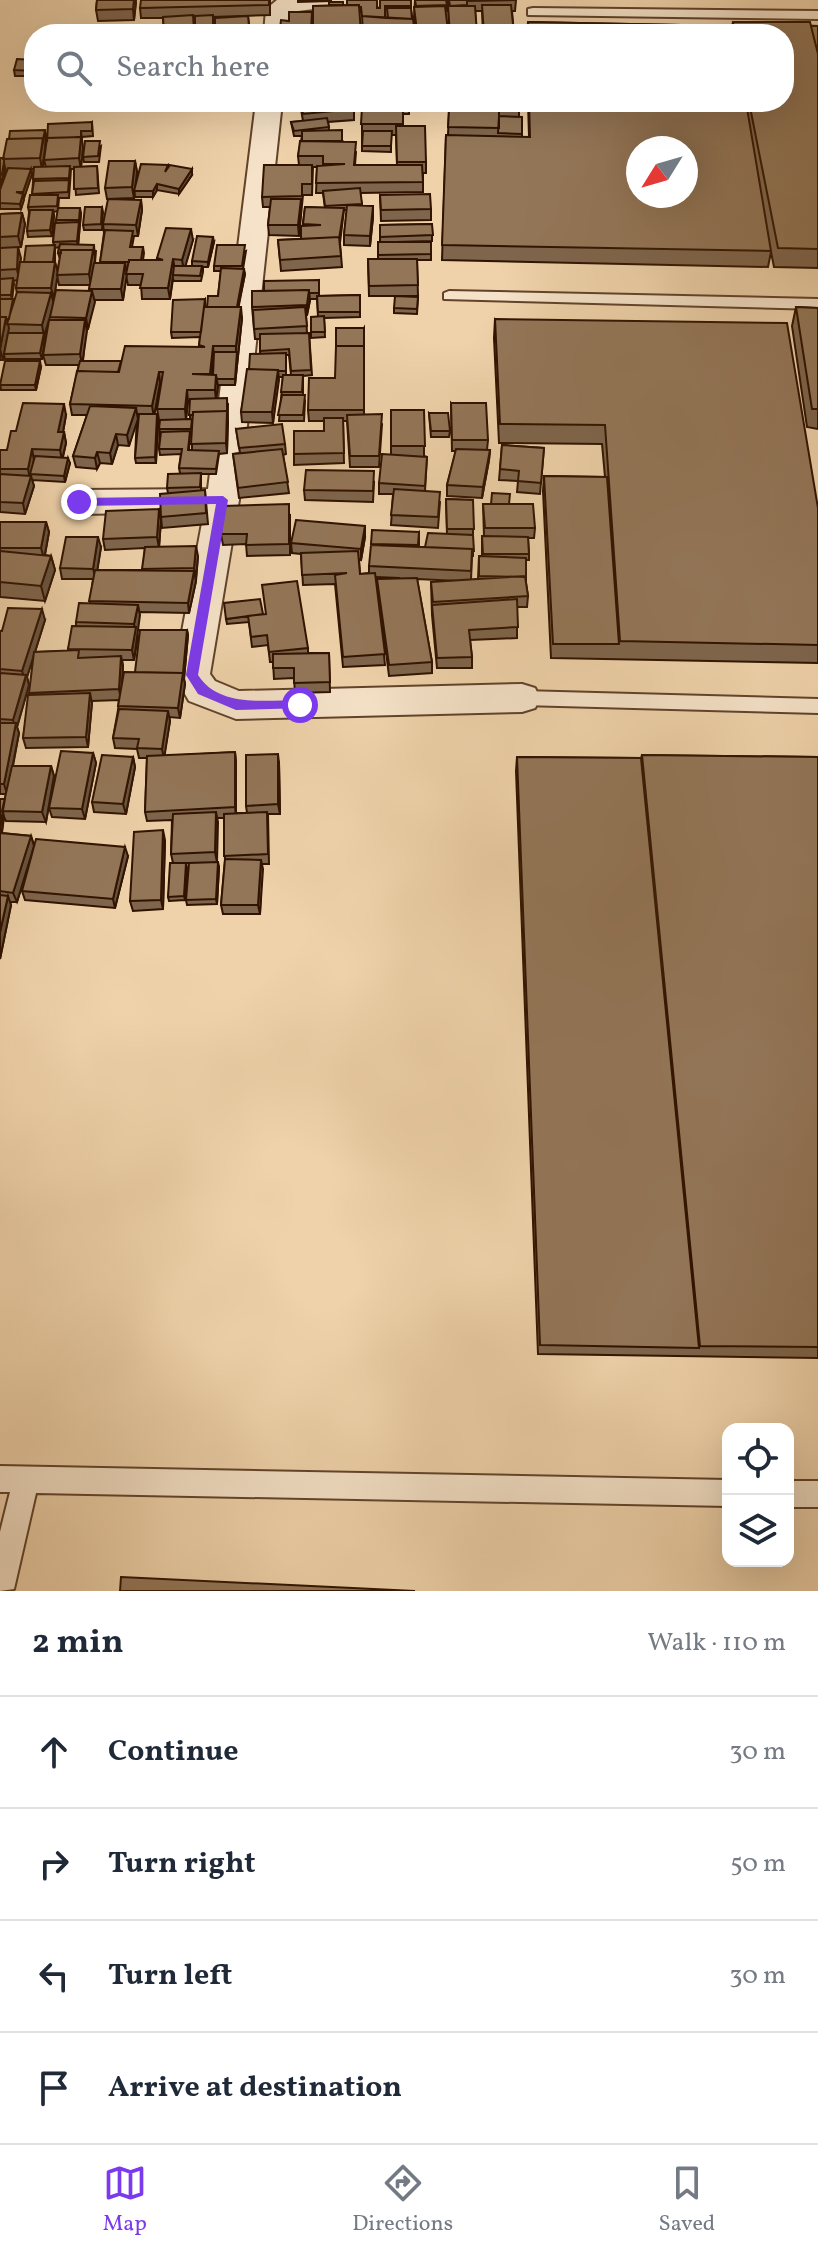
<!DOCTYPE html>
<html lang="en">
<head>
<meta charset="utf-8">
<style>
	:root { --surface:#fff; --page:#f2f2f3; --text:#1f2937; --muted:#747a83; --line:#e0e1e3; --accent:#7c3aed }
	body { margin:0; font-family:Vollkorn,serif; background:var(--page); color:var(--text) }
	.controls { position:absolute; right:24px; bottom:24px; display:grid; overflow:hidden; border-radius:16px; box-shadow:0 8px 32px #0002 }
	.controls button { width:72px; height:72px; display:grid; place-items:center; padding:0; border:0; border-bottom:2px solid var(--line); background:var(--surface); color:var(--text); font:40px sans-serif }
	.compass { position:absolute; left:626px; top:136px; width:72px; height:72px; border-radius:50%; background:var(--surface); box-shadow:0 8px 32px #0002; rotate:233deg }
	.stop { position:absolute; width:24px; height:24px; margin:-18px; border:6px solid #7c3aed; border-radius:50%; background:#fff }
	.stop.end { background:#7c3aed; border-color:#fff; box-shadow:0 2px 8px #0008 }
	.list { margin:0; padding:0; list-style:none }
	h2 { display:flex; justify-content:space-between; align-items:center; height:104px; margin:0; padding:0 32px; font-size:34px }
	h2 small { font-size:26px; font-weight:400; color:var(--muted) }
	.list li { display:grid; grid-template-columns:52px 1fr auto; gap:24px; align-items:center; box-sizing:border-box; height:112px; padding:0 32px; border-top:2px solid var(--line) }
	.list b { display:block; font-size:30px; white-space:nowrap }
	.list em { font-size:26px; font-style:normal; color:var(--muted) }
	.icon { flex:none; width:44px; height:44px; fill:none; stroke:currentColor; stroke-width:2; stroke-linecap:round; stroke-linejoin:round }
	.map { position:relative; flex:none; width:818px; height:1591px; overflow:hidden }
	.search { position:absolute; background:var(--surface); box-shadow:0 8px 32px #0002; left:24px; right:24px; top:24px; height:88px; display:flex; align-items:center; gap:20px; box-sizing:border-box; padding:0 28px; border-radius:32px; color:var(--muted); font-size:30px }
	.sheet { height:552px; background:var(--surface) }
	nav { display:flex; justify-content:space-around; align-items:center; box-sizing:border-box; height:112px; border-top:2px solid var(--line); background:var(--surface); font-size:22px; color:var(--muted) }
	nav a { display:grid; justify-items:center; gap:4px }
	nav .on { color:var(--accent) }
	.map>svg:first-child { display:block }
	.lines { fill:none; stroke-linecap:round; stroke-linejoin:round }
	.service-casing { stroke:#60432a; stroke-width:4 }
	.minor-casing { stroke:#60432a; stroke-width:4 }
	.service { fill:#f5e2c8; fill-rule:evenodd }
	.minor { fill:#f5e2c8; fill-rule:evenodd }
	.wall { fill:#7e654c; stroke:#301300; stroke-width:2; fill-rule:evenodd }
	.shaded-wall { fill:#67533e; stroke:#301300; stroke-width:2 }
	.building { fill:#937658; stroke:#301300; stroke-width:2; fill-rule:evenodd }
	.route { fill:#7c3aed }
</style>
</head>
<body>
<div class="map">
<svg width="818" height="1591" viewBox="0 0 818 1591">
	<rect width="100%" height="100%" fill="#efd2aa"/>
	<filter id="stains"><feTurbulence type="fractalNoise" baseFrequency=".0025" numOctaves="4"/><feColorMatrix values="0 0 0 0 .2 0 0 0 0 .09 0 0 0 0 .02 0 0 0 .5 -.17"/></filter>
	<radialGradient id="worn" r=".72"><stop offset=".6" stop-color="#630" stop-opacity="0"/><stop offset="1" stop-color="#630" stop-opacity=".3"/></radialGradient>
	<g class="lines">
		<!-- service casing -->
		<g class="service-casing">
			<path id="service" d="M 533,8 L 818,11 L 818,19 L 528,15 L 528,9 Z
				M 449,291 L 818,299 L 818,309 L 444,299 L 444,293 Z
				M 522,691 L 818,699 L 818,713 L 522,705 L 515,703 L 512,698 L 515,693 Z
				M 0,1466 L 728,1480 L 728,1506 L 36,1493 L 14,1589 L 0,1591 L 0,1532 L 10,1492 L 0,1492 Z
				M 788,1481 L 818,1481 L 818,1507 L 788,1507 Z"/>
		</g>
		<!-- minor casing -->
		<g class="minor-casing">
			<path id="minor" d="M 277,0 L 350,0 L 347,5 L 290,12 L 288,34 L 264,34 L 266,9 Z
				M 256,102 L 282,102 L 239,500 L 210,674 L 215,681 L 239,691 L 522,684 L 535,688 L 540,698 L 535,708 L 522,712 L 236,719 L 189,701 L 174,675 L 204,512 L 79,514 L 67,510 L 63,502 L 67,494 L 79,490 L 208,489 Z"/>
		</g>
		<!-- service -->
		<use href="#service" class="service"/>
		<!-- minor -->
		<use href="#minor" class="minor"/>
	</g>
	<!-- wall -->
	<path class="wall" d="M 97,0 L 136,0 L 134,20 L 98,21 L 96,10 Z
		M 270,0 L 270,15 L 213,17 L 214,33 L 196,34 L 195,17 L 193,17 L 194,34 L 164,34 L 163,18 L 141,18 L 140,8 Z
		M 298,0 L 331,0 L 331,1 L 298,2 Z
		M 411,0 L 411,10 L 415,34 L 361,12 L 359,12 L 361,34 L 280,34 L 280,29 L 289,21 L 313,17 L 312,34 L 314,34 L 313,6 L 343,5 L 377,8 Z
		M 415,0 L 446,0 L 447,11 L 445,11 L 448,34 L 416,34 L 414,17 Z
		M 448,0 L 516,0 L 515,11 L 512,11 L 514,34 L 483,34 L 482,11 L 475,11 L 477,34 L 449,34 Z
		M 248,16 L 250,31 L 216,33 L 215,18 Z
		M 528,22 L 732,26 L 733,22 L 818,26 L 818,268 L 774,267 L 771,252 L 768,267 L 442,260 L 446,135 L 448,135 L 449,110 L 451,110 L 451,102 L 519,102 L 519,117 L 522,117 L 522,137 L 529,137 L 528,102 L 784,102 L 784,34 L 527,34 Z
		M 34,60 L 34,76 L 15,76 L 14,70 Z
		M 289,102 L 354,109 L 354,120 L 328,122 L 329,130 L 356,152 L 355,165 L 397,165 L 396,135 L 391,135 L 391,152 L 362,151 L 362,107 L 409,102 L 409,114 L 403,114 L 403,126 L 426,162 L 426,173 L 423,173 L 423,192 L 360,193 L 362,206 L 373,217 L 370,246 L 344,245 L 344,235 L 347,210 L 344,210 L 340,243 L 342,267 L 281,271 L 278,240 L 301,239 L 305,207 L 325,208 L 323,193 L 316,193 L 317,167 L 313,167 L 312,195 L 303,195 L 299,236 L 269,235 L 268,225 L 270,207 L 263,207 L 262,197 L 299,165 L 298,156 L 302,136 L 294,136 L 291,122 L 303,121 L 301,109 L 290,110 Z
		M 424,102 L 450,102 L 425,104 Z
		M 92,122 L 93,136 L 82,137 L 81,167 L 97,166 L 99,193 L 76,195 L 74,169 L 71,169 L 69,198 L 59,198 L 58,211 L 53,212 L 54,215 L 52,236 L 28,237 L 27,231 L 29,212 L 28,207 L 32,195 L 34,169 L 31,169 L 32,174 L 24,198 L 21,209 L 0,209 L 0,190 L 7,170 L 6,170 L 5,168 L 3,179 L 1,179 L 2,183 L 0,188 L 0,158 L 4,158 L 46,135 L 43,167 L 46,167 L 44,160 Z
		M 101,146 L 99,162 L 84,162 L 83,157 Z
		M 135,161 L 137,172 L 135,189 L 168,165 L 168,168 L 192,175 L 179,194 L 157,190 L 153,197 L 135,197 L 134,192 L 134,198 L 107,199 L 105,188 Z
		M 380,195 L 431,209 L 431,220 L 381,221 Z
		M 141,200 L 142,210 L 138,236 L 134,236 L 132,247 L 143,247 L 144,253 L 143,260 L 157,260 L 157,258 L 193,240 L 185,266 L 192,266 L 192,261 L 214,242 L 208,267 L 203,267 L 203,272 L 201,281 L 174,281 L 173,279 L 170,299 L 142,299 L 141,285 L 128,285 L 126,276 L 123,300 L 94,300 L 88,329 L 86,329 L 83,361 L 121,361 L 199,347 L 200,337 L 172,338 L 171,332 L 205,299 L 205,307 L 207,307 L 218,296 L 221,271 L 214,271 L 214,266 L 246,251 L 243,269 L 245,274 L 238,307 L 242,318 L 235,385 L 218,385 L 216,399 L 228,404 L 227,453 L 219,454 L 216,474 L 201,474 L 201,491 L 205,490 L 208,524 L 162,528 L 161,517 L 168,493 L 167,488 L 180,473 L 179,468 L 181,454 L 160,455 L 159,449 L 160,420 L 159,420 L 157,409 L 161,383 L 154,414 L 157,414 L 158,420 L 156,463 L 136,463 L 135,458 L 137,416 L 129,446 L 118,445 L 112,464 L 100,463 L 97,469 L 76,467 L 73,456 L 87,415 L 72,415 L 70,404 L 79,365 L 46,365 L 43,355 L 49,321 L 44,336 L 42,359 L 5,359 L 4,355 L 3,360 L 0,360 L 0,214 L 22,213 L 25,224 L 21,247 L 18,247 L 20,262 L 24,262 L 54,245 L 53,242 L 56,220 L 81,213 L 78,245 L 96,251 L 95,263 L 100,263 L 104,233 L 103,224 ZM 59,247 L 58,253 L 60,259 L 57,272 L 55,262 L 55,248 ZM 57,276 L 59,285 L 90,285 L 89,291 L 54,303 L 53,298 L 54,298 ZM 17,280 L 16,288 L 17,294 L 14,303 L 12,299 L 13,281 ZM 188,401 L 190,401 L 190,419 L 186,419 ZM 190,434 L 192,434 L 192,450 L 189,450 Z
		M 102,207 L 103,212 L 102,230 L 84,230 L 83,225 Z
		M 432,224 L 432,241 L 396,242 L 431,242 L 431,260 L 417,260 L 418,296 L 369,296 L 368,259 L 378,259 L 378,242 L 380,242 L 380,225 Z
		M 319,280 L 319,296 L 360,295 L 360,317 L 324,318 L 325,337 L 311,338 L 311,317 L 318,317 L 317,299 L 310,299 L 307,315 L 306,315 L 307,333 L 309,333 L 312,375 L 303,376 L 303,395 L 305,401 L 304,421 L 279,421 L 283,377 L 278,377 L 273,423 L 242,422 L 241,412 L 249,369 L 260,354 L 260,339 L 255,339 L 252,307 L 264,291 ZM 286,355 L 289,355 L 291,375 L 286,375 Z
		M 418,297 L 417,314 L 394,313 L 394,308 Z
		M 796,307 L 818,308 L 818,429 L 807,427 L 792,326 Z
		M 495,319 L 818,508 L 818,663 L 551,658 L 543,491 L 544,476 L 605,477 L 602,444 L 499,443 L 494,338 Z
		M 364,328 L 364,414 L 382,424 L 379,467 L 350,467 L 347,421 L 343,421 L 344,463 L 294,465 L 294,454 L 324,431 L 324,421 L 309,421 L 308,410 L 335,378 Z
		M 41,367 L 36,390 L 1,390 L 0,383 Z
		M 451,403 L 488,440 L 487,450 L 490,450 L 489,460 L 482,498 L 447,496 L 447,485 L 456,451 L 452,451 Z
		M 391,410 L 424,410 L 424,456 L 427,457 L 425,491 L 440,502 L 438,528 L 391,525 L 393,494 L 379,494 L 379,483 L 391,455 Z
		M 429,413 L 450,431 L 449,437 L 431,437 Z
		M 66,415 L 63,432 L 64,432 L 66,443 L 63,457 L 70,463 L 65,482 L 32,480 L 34,486 L 25,514 L 0,512 L 0,450 L 7,450 L 16,431 Z
		M 236,429 L 285,444 L 286,454 L 283,455 L 289,493 L 239,498 L 233,454 L 240,453 Z
		M 502,445 L 544,448 L 540,494 L 517,492 L 518,481 L 499,480 Z
		M 374,482 L 373,502 L 305,500 L 304,490 Z
		M 446,499 L 473,500 L 473,556 L 472,556 L 471,580 L 478,579 L 479,556 L 482,556 L 482,536 L 484,536 L 483,504 L 509,504 L 535,528 L 534,538 L 528,538 L 529,554 L 529,560 L 526,560 L 526,583 L 528,596 L 527,607 L 517,607 L 517,638 L 470,640 L 472,657 L 472,668 L 437,668 L 432,615 L 431,582 L 459,581 L 417,579 L 432,662 L 432,673 L 389,676 L 377,579 L 400,578 L 376,577 L 385,665 L 343,667 L 335,584 L 303,585 L 301,554 L 292,553 L 291,543 L 365,537 L 361,560 L 359,559 L 360,574 L 369,573 L 369,566 L 419,532 L 419,547 L 425,547 L 447,534 Z
		M 159,509 L 161,520 L 159,547 L 198,556 L 196,581 L 189,613 L 139,612 L 137,632 L 138,637 L 134,660 L 122,660 L 123,666 L 122,680 L 135,672 L 187,630 L 188,635 L 184,679 L 185,684 L 180,718 L 169,717 L 170,721 L 164,756 L 235,752 L 236,762 L 236,813 L 247,813 L 246,806 L 279,763 L 280,814 L 268,814 L 269,864 L 262,864 L 260,914 L 223,914 L 221,905 L 225,861 L 224,818 L 217,818 L 217,862 L 219,867 L 217,904 L 187,905 L 186,900 L 189,863 L 186,863 L 185,900 L 169,901 L 168,897 L 173,863 L 171,854 L 172,820 L 147,821 L 145,812 L 147,758 L 139,758 L 137,749 L 115,748 L 113,738 L 118,710 L 119,700 L 92,701 L 88,747 L 26,748 L 23,738 L 30,695 L 33,658 L 27,677 L 29,685 L 17,727 L 19,733 L 13,766 L 51,766 L 54,776 L 46,822 L 6,821 L 4,817 L 2,833 L 31,836 L 34,845 L 128,856 L 115,908 L 25,900 L 22,891 L 32,853 L 17,902 L 10,902 L 11,905 L 0,959 L 0,799 L 5,799 L 6,794 L 0,794 L 0,631 L 45,620 L 35,652 L 69,651 L 68,649 L 76,626 L 76,622 L 90,603 L 93,579 L 62,579 L 60,568 L 101,547 L 97,570 L 143,570 L 145,548 L 105,550 L 103,539 Z
		M 290,515 L 290,555 L 247,556 L 246,544 L 223,545 L 221,534 Z
		M 0,522 L 46,522 L 49,532 L 45,555 L 51,556 L 55,570 L 45,601 L 0,597 Z
		M 263,614 L 308,648 L 308,653 L 329,653 L 330,692 L 295,693 L 294,678 L 274,679 L 273,662 L 270,662 L 268,645 L 252,647 L 249,622 L 227,624 L 226,619 Z
		M 93,753 L 96,763 L 85,819 L 52,817 L 49,808 Z
		M 642,755 L 818,757 L 818,1358 L 538,1354 L 516,771 L 517,757 L 641,758 Z
		M 133,757 L 135,767 L 126,814 L 94,812 L 92,802 Z
		M 165,840 L 163,909 L 133,911 L 130,901 Z"/>
	<!-- shaded-wall -->
	<path class="shaded-wall" d="M 134,0 L 135,0 L 136,3 L 134,20 L 133,9 Z
		M 45,130 L 46,135 L 45,149 L 42,169 L 40,158 Z
		M 81,131 L 83,148 L 81,169 L 79,158 Z
		M 135,161 L 137,172 L 134,198 L 132,187 Z
		M 4,162 L 5,168 L 3,179 L 2,174 Z
		M 31,169 L 32,174 L 24,198 L 23,192 Z
		M 192,169 L 192,175 L 179,194 L 179,189 Z
		M 157,184 L 157,190 L 153,197 L 153,191 Z
		M 23,194 L 24,200 L 21,209 L 20,204 Z
		M 301,199 L 301,210 L 299,236 L 298,225 Z
		M 141,200 L 142,210 L 138,236 L 136,225 Z
		M 373,206 L 373,217 L 370,246 L 370,236 Z
		M 80,208 L 81,213 L 78,247 L 77,241 Z
		M 53,210 L 54,215 L 52,236 L 50,230 Z
		M 22,213 L 25,224 L 21,247 L 18,236 Z
		M 191,229 L 193,240 L 184,271 L 182,260 Z
		M 213,237 L 214,242 L 208,267 L 208,262 Z
		M 94,245 L 95,261 L 91,285 L 89,274 Z
		M 18,247 L 21,258 L 19,280 L 17,269 Z
		M 173,259 L 175,270 L 173,275 L 170,299 L 168,288 Z
		M 55,262 L 58,273 L 54,298 L 51,288 Z
		M 125,263 L 127,274 L 123,300 L 121,289 Z
		M 244,269 L 245,274 L 237,315 L 236,309 Z
		M 13,278 L 14,284 L 12,300 L 11,295 Z
		M 309,290 L 310,301 L 307,315 L 307,305 Z
		M 92,291 L 95,302 L 88,329 L 86,318 Z
		M 51,293 L 54,304 L 44,336 L 42,325 Z
		M 241,307 L 242,318 L 235,385 L 236,346 Z
		M 6,317 L 9,328 L 3,360 L 0,349 Z
		M 85,320 L 87,331 L 82,365 L 80,354 Z
		M 44,333 L 45,338 L 42,359 L 40,353 Z
		M 213,346 L 214,356 L 211,384 L 210,374 Z
		M 40,361 L 41,367 L 36,390 L 35,385 Z
		M 278,370 L 279,380 L 273,423 L 272,412 Z
		M 159,372 L 160,383 L 154,417 L 152,406 Z
		M 216,375 L 218,386 L 216,401 L 215,390 Z
		M 187,390 L 188,401 L 186,420 L 185,409 Z
		M 227,398 L 228,422 L 227,453 L 226,443 Z
		M 64,404 L 66,415 L 61,443 L 58,432 Z
		M 136,408 L 138,419 L 129,446 L 127,435 Z
		M 157,414 L 158,420 L 156,463 L 155,457 Z
		M 64,432 L 66,443 L 62,460 L 60,450 Z
		M 116,434 L 118,445 L 112,464 L 110,453 Z
		M 32,449 L 34,460 L 31,476 L 34,486 L 25,514 L 23,503 L 30,479 L 28,469 Z
		M 490,450 L 489,460 L 482,498 L 483,487 Z
		M 97,452 L 100,463 L 97,469 L 95,458 Z
		M 68,458 L 70,463 L 65,482 L 64,476 Z
		M 159,509 L 161,520 L 159,548 L 157,537 Z
		M 46,522 L 49,532 L 44,559 L 41,548 Z
		M 365,526 L 365,537 L 361,560 L 361,549 Z
		M 98,537 L 101,547 L 96,579 L 93,569 Z
		M 196,546 L 198,556 L 196,578 L 194,568 Z
		M 51,556 L 55,570 L 45,601 L 41,586 Z
		M 194,571 L 196,581 L 189,613 L 188,603 Z
		M 138,605 L 140,615 L 134,660 L 132,650 L 135,629 L 134,624 Z
		M 42,609 L 45,620 L 27,677 L 29,685 L 17,727 L 19,733 L 7,794 L 4,784 L 15,727 L 13,720 L 25,680 L 22,671 Z
		M 187,630 L 188,635 L 184,679 L 185,684 L 180,718 L 178,708 Z
		M 121,656 L 123,666 L 121,700 L 119,689 Z
		M 90,693 L 92,703 L 88,747 L 86,737 Z
		M 168,711 L 170,721 L 164,759 L 162,749 Z
		M 235,752 L 236,762 L 236,817 L 235,807 Z
		M 93,753 L 96,763 L 85,819 L 82,809 Z
		M 278,754 L 279,763 L 280,814 L 278,804 Z
		M 133,757 L 135,767 L 126,814 L 123,804 Z
		M 51,766 L 54,776 L 46,822 L 42,812 Z
		M 3,812 L 4,817 L 0,842 L 0,827 Z
		M 216,812 L 218,822 L 217,862 L 215,852 Z
		M 163,830 L 165,840 L 163,909 L 161,900 Z
		M 31,836 L 34,846 L 17,902 L 13,893 Z
		M 125,847 L 128,856 L 115,908 L 113,899 Z
		M 261,860 L 263,869 L 260,914 L 258,905 Z
		M 218,862 L 219,867 L 217,904 L 216,899 Z
		M 186,863 L 187,868 L 185,900 L 184,896 Z
		M 8,896 L 11,905 L 0,959 L 0,932 Z"/>
	<!-- building -->
	<path class="building" d="M 97,0 L 134,0 L 133,9 L 96,10 Z
		M 141,0 L 269,0 L 269,5 L 140,8 Z
		M 347,0 L 377,0 L 377,8 L 380,8 L 380,0 L 411,0 L 411,6 L 385,6 L 385,18 L 362,16 L 361,7 L 359,7 L 359,5 L 347,5 Z
		M 415,0 L 446,0 L 447,5 L 416,6 Z
		M 449,0 L 467,0 L 467,5 L 450,6 Z
		M 468,0 L 516,0 L 468,1 Z
		M 329,2 L 343,2 L 343,5 L 329,5 Z
		M 359,5 L 361,34 L 332,34 L 331,26 L 313,27 L 313,6 Z
		M 482,5 L 511,5 L 514,34 L 484,34 Z
		M 445,6 L 448,31 L 417,31 L 414,7 Z
		M 448,6 L 475,6 L 477,34 L 450,34 Z
		M 387,8 L 411,8 L 412,19 L 388,18 Z
		M 289,12 L 312,12 L 311,30 L 280,29 L 281,20 L 289,21 Z
		M 193,15 L 194,30 L 164,32 L 163,17 Z
		M 213,15 L 213,28 L 195,29 L 195,16 Z
		M 248,16 L 249,26 L 215,28 L 215,18 Z
		M 362,16 L 413,19 L 415,34 L 363,34 Z
		M 528,22 L 732,26 L 734,34 L 528,34 Z
		M 733,22 L 810,22 L 818,54 L 818,249 L 778,248 L 749,102 L 784,102 L 784,34 L 735,34 Z
		M 811,26 L 818,26 L 818,54 Z
		M 17,59 L 34,60 L 34,71 L 14,70 Z
		M 289,102 L 301,102 L 301,104 L 289,104 Z
		M 301,102 L 352,102 L 354,109 L 303,114 Z
		M 365,102 L 409,102 L 409,108 L 365,107 Z
		M 451,102 L 519,102 L 519,106 L 451,105 Z
		M 529,102 L 746,102 L 771,251 L 442,245 L 446,135 L 530,137 ZM 638,148 L 686,148 L 686,196 L 638,196 Z
		M 362,107 L 403,107 L 403,124 L 361,124 Z
		M 449,110 L 499,111 L 499,128 L 448,127 Z
		M 499,116 L 522,117 L 522,134 L 498,133 Z
		M 327,118 L 329,127 L 294,131 L 291,122 Z
		M 92,122 L 92,131 L 81,131 L 81,141 L 81,137 L 47,138 L 47,142 L 48,124 Z
		M 396,126 L 425,126 L 426,162 L 397,162 Z
		M 45,130 L 43,140 L 43,138 L 9,139 L 10,131 Z
		M 342,130 L 342,141 L 302,141 L 302,131 Z
		M 363,131 L 392,131 L 391,146 L 362,146 Z
		M 81,137 L 79,158 L 44,160 L 47,138 Z
		M 43,138 L 40,158 L 3,159 L 7,139 Z
		M 85,141 L 100,141 L 98,156 L 83,157 Z
		M 300,141 L 356,142 L 354,165 L 422,165 L 423,182 L 316,183 L 317,166 L 345,164 L 323,164 L 323,156 L 298,156 Z
		M 0,158 L 4,158 L 4,162 L 2,174 L 0,174 Z
		M 109,161 L 135,161 L 132,187 L 105,188 Z
		M 141,164 L 168,165 L 165,172 L 170,165 L 192,169 L 179,189 L 157,184 L 153,191 L 134,191 Z
		M 264,165 L 312,165 L 312,184 L 302,184 L 302,196 L 262,197 Z
		M 70,166 L 69,178 L 33,179 L 34,167 Z
		M 97,166 L 98,188 L 74,189 L 74,167 Z
		M 8,168 L 31,169 L 23,192 L 16,192 L 23,194 L 20,204 L 0,203 L 0,190 Z
		M 69,180 L 68,192 L 32,194 L 34,181 Z
		M 360,188 L 362,204 L 325,206 L 323,191 Z
		M 430,194 L 431,209 L 381,210 L 380,195 Z
		M 30,195 L 58,195 L 57,206 L 28,207 Z
		M 108,199 L 141,200 L 136,225 L 103,224 Z
		M 271,199 L 301,199 L 298,225 L 268,225 Z
		M 347,205 L 373,206 L 370,236 L 344,235 Z
		M 85,207 L 102,207 L 101,224 L 83,225 Z
		M 305,207 L 344,208 L 339,239 L 339,237 L 301,239 L 301,226 L 321,225 L 303,224 Z
		M 58,208 L 80,208 L 79,220 L 56,220 Z
		M 30,210 L 53,210 L 50,230 L 27,231 Z
		M 22,213 L 18,236 L 0,237 L 0,214 Z
		M 79,222 L 77,241 L 53,242 L 55,223 Z
		M 432,224 L 433,235 L 380,237 L 380,225 Z
		M 166,228 L 191,229 L 182,260 L 173,259 L 168,288 L 140,288 L 143,274 L 126,274 L 129,260 L 163,260 L 157,258 Z
		M 105,230 L 133,231 L 130,247 L 143,247 L 141,260 L 129,260 L 129,262 L 100,262 Z
		M 197,236 L 213,237 L 208,262 L 192,261 Z
		M 339,237 L 341,256 L 280,260 L 278,240 Z
		M 378,242 L 431,242 L 431,254 L 378,255 Z
		M 60,244 L 94,245 L 93,254 L 93,250 L 61,250 L 61,253 L 58,253 Z
		M 55,245 L 53,262 L 24,262 L 26,246 Z
		M 217,245 L 245,245 L 242,266 L 214,266 Z
		M 18,247 L 17,269 L 0,270 L 0,248 Z
		M 61,250 L 93,250 L 89,274 L 57,275 Z
		M 368,259 L 417,259 L 418,285 L 369,286 Z
		M 20,262 L 55,262 L 51,288 L 16,288 Z
		M 94,263 L 125,263 L 121,289 L 89,289 Z
		M 174,266 L 202,266 L 200,276 L 173,275 Z
		M 221,268 L 244,269 L 237,307 L 207,307 L 208,296 L 218,296 Z
		M 13,278 L 11,295 L 0,295 L 0,279 Z
		M 319,280 L 319,293 L 309,293 L 309,290 L 264,291 L 264,281 Z
		M 56,290 L 92,291 L 86,318 L 50,317 Z
		M 309,290 L 307,305 L 252,307 L 252,291 Z
		M 17,292 L 51,293 L 42,325 L 7,324 Z
		M 360,295 L 360,312 L 318,312 L 317,296 Z
		M 395,296 L 418,297 L 417,309 L 394,308 Z
		M 0,299 L 13,299 L 9,319 L 6,319 L 6,317 L 0,317 Z
		M 205,299 L 201,332 L 171,332 L 173,300 Z
		M 204,307 L 241,307 L 236,346 L 213,346 L 210,374 L 192,374 L 216,375 L 215,390 L 187,390 L 185,409 L 157,409 L 163,372 L 159,372 L 152,406 L 70,404 L 77,371 L 119,372 L 125,346 L 205,347 L 199,345 Z
		M 305,307 L 307,326 L 254,329 L 253,310 Z
		M 796,307 L 818,308 L 818,409 L 812,409 Z
		M 324,316 L 325,332 L 311,332 L 311,317 Z
		M 0,317 L 6,317 L 0,349 Z
		M 495,319 L 787,323 L 818,508 L 818,645 L 620,641 L 605,425 L 500,424 Z
		M 49,320 L 85,320 L 80,354 L 43,355 Z
		M 336,328 L 364,328 L 364,351 L 364,346 L 336,346 Z
		M 8,333 L 44,333 L 40,353 L 4,354 Z
		M 309,333 L 311,370 L 291,371 L 289,349 L 260,351 L 260,334 Z
		M 336,346 L 364,346 L 364,410 L 308,410 L 309,378 L 335,378 Z
		M 214,352 L 237,352 L 235,379 L 217,379 L 216,375 L 213,375 Z
		M 286,353 L 286,371 L 278,371 L 278,370 L 249,369 L 250,354 Z
		M 5,361 L 40,361 L 35,385 L 0,385 Z
		M 80,361 L 121,361 L 118,372 L 77,371 L 76,376 Z
		M 247,369 L 278,370 L 272,412 L 241,412 Z
		M 283,375 L 303,375 L 302,392 L 281,392 Z
		M 282,395 L 305,395 L 303,415 L 278,415 Z
		M 227,398 L 227,411 L 193,412 L 193,415 L 189,415 L 190,399 Z
		M 23,403 L 64,404 L 58,432 L 64,432 L 60,450 L 32,449 L 28,469 L 0,469 L 0,450 L 7,450 L 11,431 L 16,431 Z
		M 451,403 L 486,403 L 488,440 L 452,440 Z
		M 90,406 L 136,408 L 127,435 L 116,434 L 110,453 L 97,452 L 95,458 L 73,456 Z
		M 391,410 L 424,410 L 425,446 L 391,446 Z
		M 227,411 L 226,443 L 191,444 L 193,412 Z
		M 429,413 L 448,413 L 450,431 L 431,431 Z
		M 139,414 L 157,414 L 155,457 L 135,458 Z
		M 382,414 L 379,456 L 350,456 L 347,415 Z
		M 324,418 L 343,418 L 344,453 L 294,454 L 294,431 L 324,431 Z
		M 192,419 L 191,429 L 159,429 L 160,420 Z
		M 282,424 L 285,444 L 239,448 L 236,429 Z
		M 190,431 L 188,450 L 219,451 L 216,469 L 179,468 L 182,449 L 159,449 L 161,432 Z
		M 502,445 L 544,448 L 541,483 L 518,481 L 519,471 L 500,469 Z
		M 282,449 L 288,482 L 238,488 L 233,454 Z
		M 456,449 L 490,450 L 483,487 L 447,485 Z
		M 382,454 L 427,457 L 425,486 L 379,483 Z
		M 35,456 L 68,458 L 64,476 L 30,474 Z
		M 306,470 L 374,471 L 373,491 L 304,490 Z
		M 201,473 L 200,487 L 167,488 L 168,474 Z
		M 0,474 L 31,476 L 23,503 L 0,502 Z
		M 544,476 L 607,477 L 619,644 L 553,644 Z
		M 394,489 L 440,492 L 438,517 L 391,515 Z
		M 205,490 L 206,513 L 161,517 L 160,494 Z
		M 492,493 L 510,494 L 509,504 L 491,504 Z
		M 446,499 L 473,500 L 474,529 L 447,529 Z
		M 289,504 L 289,544 L 246,545 L 247,534 L 221,534 L 223,506 Z
		M 483,504 L 533,504 L 535,528 L 485,528 Z
		M 159,509 L 157,537 L 103,539 L 106,511 Z
		M 296,520 L 365,526 L 361,549 L 291,543 Z
		M 0,522 L 46,522 L 41,548 L 0,548 Z
		M 372,530 L 419,532 L 418,545 L 371,544 Z
		M 428,533 L 473,535 L 474,551 L 472,551 L 472,549 L 425,547 Z
		M 482,536 L 528,537 L 529,554 L 483,554 Z
		M 66,537 L 98,537 L 93,569 L 60,568 Z
		M 371,545 L 472,549 L 471,571 L 369,566 Z
		M 196,546 L 194,568 L 142,569 L 145,547 Z
		M 0,551 L 51,556 L 41,586 L 0,582 Z
		M 358,551 L 360,574 L 375,573 L 385,654 L 343,657 L 335,575 L 347,573 L 302,575 L 301,553 Z
		M 479,556 L 526,558 L 526,577 L 479,576 Z
		M 95,570 L 194,571 L 188,603 L 89,601 Z
		M 525,576 L 528,596 L 433,602 L 431,582 Z
		M 417,578 L 432,662 L 389,665 L 377,579 Z
		M 297,581 L 308,648 L 269,652 L 267,635 L 251,637 L 248,616 L 266,614 L 262,585 Z
		M 260,599 L 263,614 L 226,619 L 224,603 Z
		M 517,599 L 518,627 L 469,630 L 472,657 L 437,658 L 432,605 Z
		M 79,603 L 138,605 L 134,624 L 76,622 Z
		M 8,608 L 42,609 L 22,671 L 0,669 L 0,631 L 2,631 Z
		M 72,626 L 136,627 L 132,650 L 68,649 Z
		M 140,630 L 187,630 L 183,673 L 135,672 Z
		M 79,650 L 78,658 L 121,656 L 119,689 L 29,693 L 34,652 Z
		M 329,653 L 330,682 L 294,683 L 294,668 L 273,668 L 273,654 Z
		M 124,672 L 183,673 L 178,708 L 118,706 Z
		M 0,673 L 26,675 L 13,720 L 0,719 Z
		M 90,693 L 86,737 L 23,738 L 28,695 Z
		M 119,709 L 168,711 L 162,749 L 137,748 L 139,739 L 113,738 Z
		M 0,723 L 16,723 L 4,784 L 0,784 Z
		M 61,751 L 93,753 L 82,809 L 49,808 Z
		M 235,752 L 235,807 L 145,812 L 147,756 Z
		M 278,754 L 278,804 L 246,806 L 246,755 Z
		M 102,755 L 133,757 L 123,804 L 92,802 Z
		M 642,755 L 818,757 L 818,1347 L 700,1346 Z
		M 517,757 L 641,758 L 699,1348 L 540,1345 Z
		M 12,766 L 51,766 L 42,812 L 2,811 Z
		M 0,799 L 5,799 L 0,827 Z
		M 216,812 L 215,852 L 171,854 L 173,814 Z
		M 267,812 L 268,854 L 224,856 L 224,814 Z
		M 163,830 L 161,900 L 130,901 L 134,832 Z
		M 0,833 L 31,836 L 13,893 L 0,891 Z
		M 36,839 L 125,847 L 113,899 L 22,891 Z
		M 225,859 L 261,860 L 258,905 L 221,905 Z
		M 218,862 L 216,899 L 186,900 L 189,863 Z
		M 170,863 L 186,863 L 184,896 L 168,897 Z
		M 0,895 L 8,896 L 0,932 Z
		M 121,1577 L 415,1591 L 120,1591 Z"/>
	<!-- route -->
	<path class="route" d="M 223,496 L 228,500 L 198,675 C 219,708 265,700 300,700 L 304,701 L 304,708 L 236,710 L 198,694 L 186,675 L 216,504 L 79,506 L 73,502 L 79,498 Z"/>
	<rect width="100%" height="100%" filter="url(#stains)"/>
	<rect width="100%" height="100%" fill="url(#worn)"/>
</svg>
<div class="controls">
<button><svg class="icon" aria-label="locate" viewBox="0 0 24 24"><circle cx="12" cy="12" r="6"/><path d="M12 2v4M12 18v4M2 12h4M18 12h4"/></svg></button>
<button><svg class="icon" aria-label="layers" viewBox="0 0 24 24"><path d="M12 4l9 5-9 5-9-5zM3 14l9 5 9-5"/></svg></button>
</div>
<svg class="compass" viewBox="-18 -18 36 36"><path d="M0-13l5 13h-10z" fill="#e53935"/><path d="M0 13l5-13h-10z" fill="#747a83"/></svg>
<div class="stop" style="left:300px;top:705px"></div>
<div class="stop end" style="left:79px;top:502px"></div>
<div class="search"><svg class="icon" aria-label="search" viewBox="0 0 24 24"><circle cx="10" cy="10" r="6"/><path d="M15 15l6 6"/></svg>Search here</div>
</div>
<section class="sheet">
<h2>2 min<small>Walk · 110 m</small></h2>
<ul class="list">
<li><svg class="icon" aria-label="ahead" viewBox="0 0 24 24"><path d="M12 20V5M6 11l6-6 6 6"/></svg><div><b>Continue</b></div><em>30 m</em></li>
<li><svg class="icon" aria-label="right" viewBox="0 0 24 24"><path d="M7 20v-9h11M14 6l5 5-5 5"/></svg><div><b>Turn right</b></div><em>50 m</em></li>
<li><svg class="icon" aria-label="left" viewBox="0 0 24 24"><path d="M17 20v-9H6M10 6l-5 5 5 5"/></svg><div><b>Turn left</b></div><em>30 m</em></li>
<li><svg class="icon" aria-label="arrive" viewBox="0 0 24 24"><path d="M6 21V4h12l-3 4 3 4H6"/></svg><div><b>Arrive at destination</b></div></li>
</ul>
</section>
<nav>
<a class="on"><svg class="icon" aria-label="map" viewBox="0 0 24 24"><path d="M3 6l6-2 6 2 6-2v14l-6 2-6-2-6 2zM9 4v14M15 6v14"/></svg>Map</a>
<a><svg class="icon" aria-label="directions" viewBox="0 0 24 24"><path d="M12 3l9 9-9 9-9-9zM9 14v-3h6M13 9l2 2-2 2"/></svg>Directions</a>
<a><svg class="icon" aria-label="saved" viewBox="0 0 24 24"><path d="M7 4h10v16l-5-4-5 4z"/></svg>Saved</a>
</nav>
</body>
</html>
